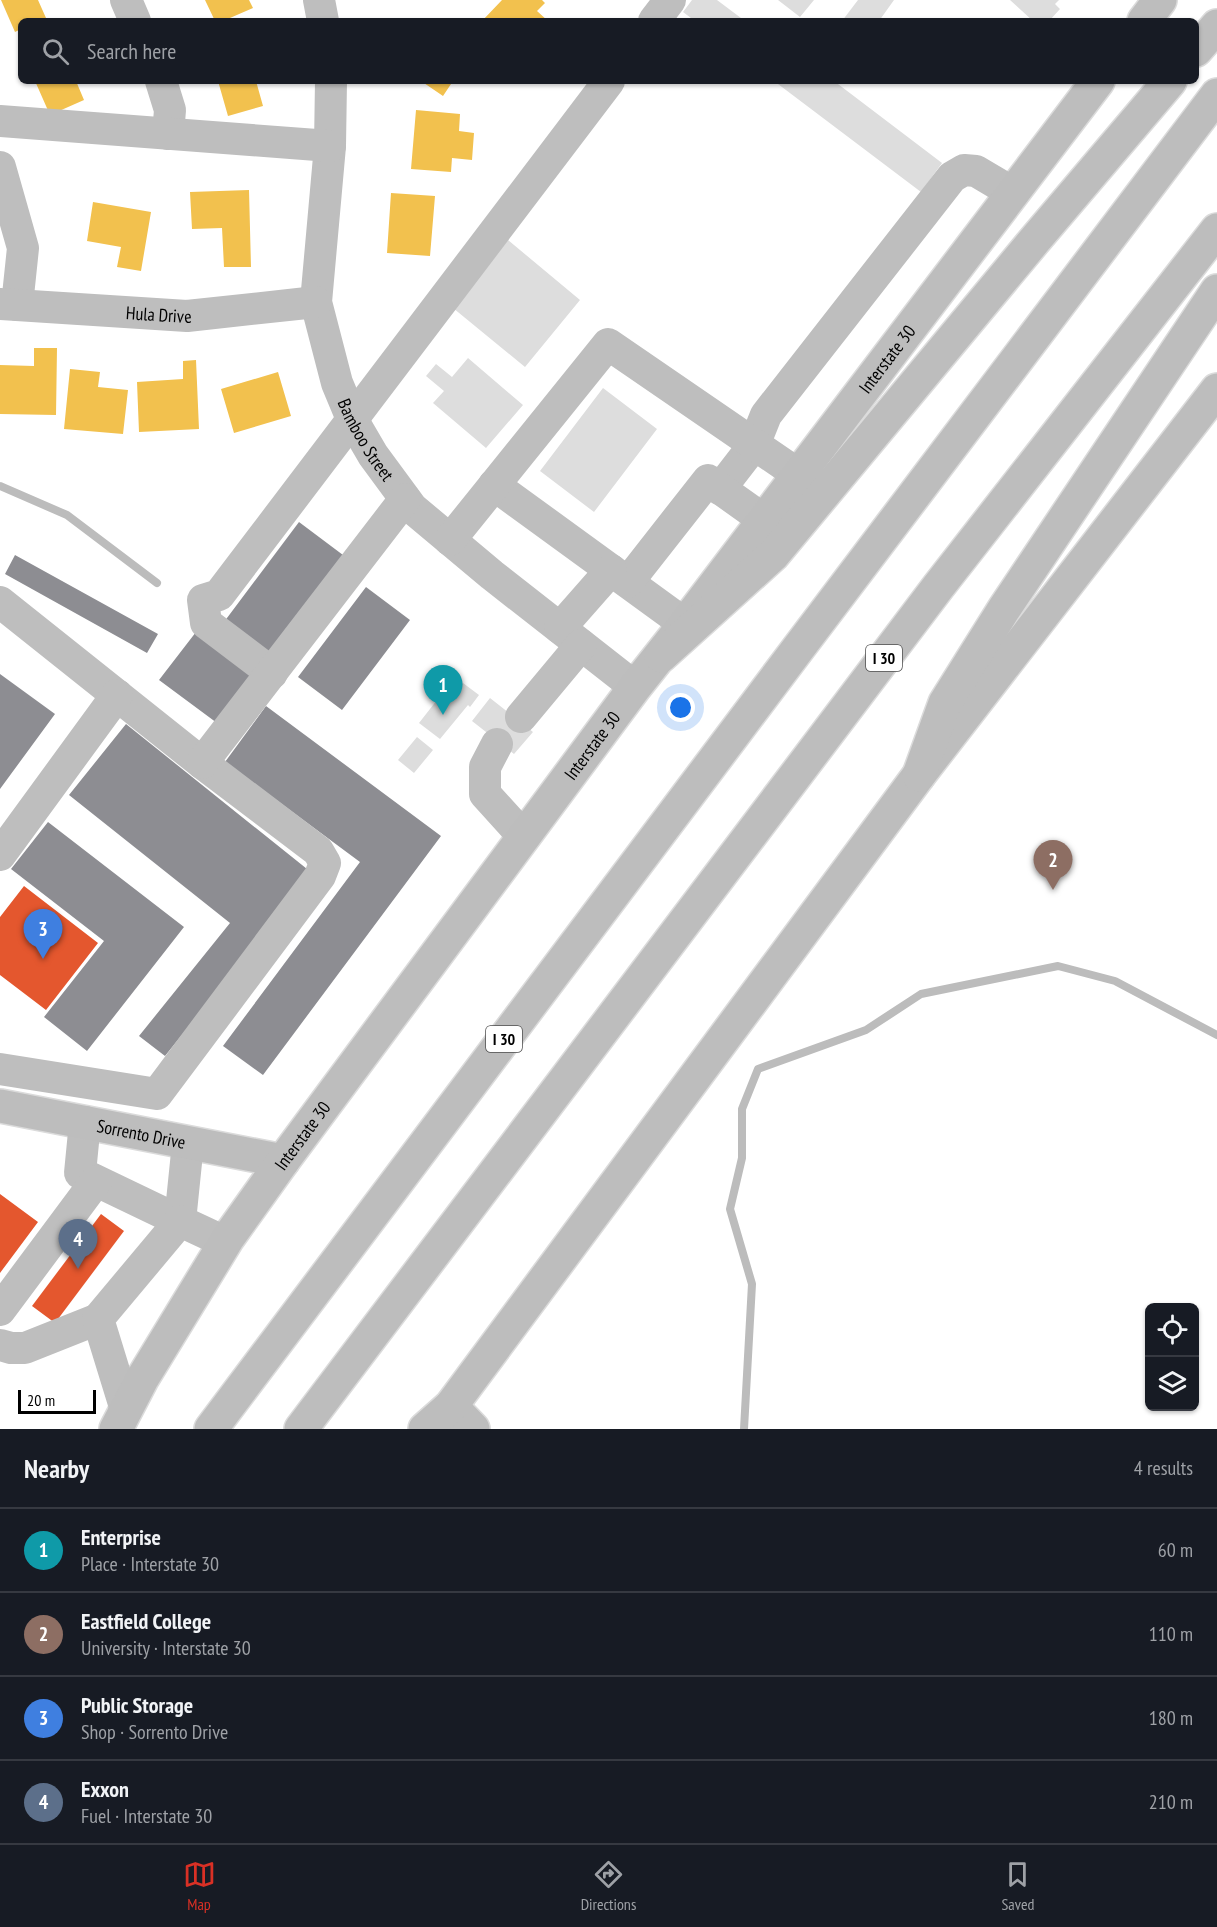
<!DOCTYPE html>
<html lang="en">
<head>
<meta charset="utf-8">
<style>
	:root { --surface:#171b24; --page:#242831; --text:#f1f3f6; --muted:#9ea1a6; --line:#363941; --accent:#d93025 }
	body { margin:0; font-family:"PT Sans Narrow",sans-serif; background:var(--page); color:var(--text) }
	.controls { position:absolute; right:18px; bottom:18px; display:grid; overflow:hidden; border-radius:9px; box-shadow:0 2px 4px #0004 }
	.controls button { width:54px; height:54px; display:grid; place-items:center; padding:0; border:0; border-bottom:2px solid var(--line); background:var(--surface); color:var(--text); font:30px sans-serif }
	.scale { position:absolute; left:18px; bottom:15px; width:78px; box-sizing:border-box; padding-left:6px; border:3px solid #000; border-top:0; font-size:16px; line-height:21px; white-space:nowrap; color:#000; -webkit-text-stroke:4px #fff; paint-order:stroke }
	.you { position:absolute; left:681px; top:708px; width:21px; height:21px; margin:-15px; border:4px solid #fff; border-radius:50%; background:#1a73e8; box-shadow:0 0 0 9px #1a73e833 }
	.badge { display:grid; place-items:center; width:39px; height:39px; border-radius:50%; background:var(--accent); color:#fff; font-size:20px; font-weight:700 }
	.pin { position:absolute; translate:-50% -50px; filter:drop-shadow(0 2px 3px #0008) }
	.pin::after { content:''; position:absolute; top:32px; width:21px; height:18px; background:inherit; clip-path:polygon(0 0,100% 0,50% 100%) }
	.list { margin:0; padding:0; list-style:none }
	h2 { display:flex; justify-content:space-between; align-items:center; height:78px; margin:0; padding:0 24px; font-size:26px }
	h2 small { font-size:20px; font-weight:400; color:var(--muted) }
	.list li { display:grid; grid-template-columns:39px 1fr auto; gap:18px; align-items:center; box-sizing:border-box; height:84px; padding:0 24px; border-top:2px solid var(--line) }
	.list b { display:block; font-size:22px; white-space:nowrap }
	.list p { margin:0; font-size:20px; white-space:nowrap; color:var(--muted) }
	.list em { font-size:20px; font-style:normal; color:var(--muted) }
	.icon { flex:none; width:33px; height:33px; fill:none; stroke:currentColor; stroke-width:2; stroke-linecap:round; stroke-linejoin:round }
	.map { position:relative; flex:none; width:1217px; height:1429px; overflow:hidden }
	.search { position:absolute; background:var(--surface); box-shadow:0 2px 4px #0004; left:18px; right:18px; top:18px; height:66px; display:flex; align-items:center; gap:15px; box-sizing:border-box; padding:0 21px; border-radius:9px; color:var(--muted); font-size:22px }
	.sheet { height:414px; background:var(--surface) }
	nav { display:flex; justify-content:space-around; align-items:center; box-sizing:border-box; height:84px; border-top:2px solid var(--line); background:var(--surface); font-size:16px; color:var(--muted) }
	nav a { display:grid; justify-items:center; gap:3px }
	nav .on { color:var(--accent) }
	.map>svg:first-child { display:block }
	.homes { fill:#f2c14e }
	.shops { fill:#e4572e }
	.industry { fill:#8d8d92 }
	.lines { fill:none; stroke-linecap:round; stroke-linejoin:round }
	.stream { stroke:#bcbcbc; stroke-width:8 }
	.building { fill:#ddd }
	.major-casing { stroke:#dbdbdb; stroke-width:36 }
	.highway-casing { stroke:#dbdbdb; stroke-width:36 }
	.minor { stroke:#bebebe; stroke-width:32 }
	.major { stroke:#bdbdbd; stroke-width:33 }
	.highway { stroke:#bdbdbd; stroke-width:33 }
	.labels { text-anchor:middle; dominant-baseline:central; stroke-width:6; stroke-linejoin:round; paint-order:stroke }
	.shield { fill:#fff; stroke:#4c4c4c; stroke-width:1.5 }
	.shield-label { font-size:16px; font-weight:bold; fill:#000 }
	.street-label { font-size:18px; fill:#000; stroke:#fff }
</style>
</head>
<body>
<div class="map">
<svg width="1217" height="1429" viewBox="0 0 1217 1429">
	<rect width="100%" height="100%" fill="#fff"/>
	<!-- homes -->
	<path class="homes" d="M 1,0 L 38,0 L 46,18 L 40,21 L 21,21 L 21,29 L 15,32 Z
		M 205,0 L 249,0 L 253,8 L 223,21 L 215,21 Z
		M 502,0 L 542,0 L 545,3 L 537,11 L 548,21 L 482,21 Z
		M 35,81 L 76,81 L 84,100 L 50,115 Z
		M 218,81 L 256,81 L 263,106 L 228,116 Z
		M 421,81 L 453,81 L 443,96 Z
		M 416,110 L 460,114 L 459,131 L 474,133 L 472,160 L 452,158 L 451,172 L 411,169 Z
		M 249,190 L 251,267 L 224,267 L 222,228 L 192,229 L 190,192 Z
		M 391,193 L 435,196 L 430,256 L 387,253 Z
		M 93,202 L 151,212 L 141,271 L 117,267 L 121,247 L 87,241 Z
		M 34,348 L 57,348 L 56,415 L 0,414 L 0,365 L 34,366 Z
		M 196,360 L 199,429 L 139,432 L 137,382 L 183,379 L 183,361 Z
		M 70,369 L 100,372 L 98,387 L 128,390 L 123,434 L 64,429 Z
		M 278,372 L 291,416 L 234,433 L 221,389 Z"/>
	<!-- shops -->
	<path class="shops" d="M 24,886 L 98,943 L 46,1010 L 0,975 L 0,917 Z
		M 0,1194 L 38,1222 L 0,1273 Z
		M 101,1214 L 124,1231 L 55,1323 L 32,1306 Z"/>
	<!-- industry -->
	<path class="industry" d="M 299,522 L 343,555 L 268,655 L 224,622 Z
		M 15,555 L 158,634 L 147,653 L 5,574 Z
		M 366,587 L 410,620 L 342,710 L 298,677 Z
		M 196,632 L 254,674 L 217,723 L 159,680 Z
		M 0,674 L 55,714 L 0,789 Z
		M 266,706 L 441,836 L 263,1075 L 223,1046 L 360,862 L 225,762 Z
		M 126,724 L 312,873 L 165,1056 L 139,1036 L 230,923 L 69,795 Z
		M 48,822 L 184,927 L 87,1051 L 44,1017 L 104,941 L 11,869 Z"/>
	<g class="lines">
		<!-- stream -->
		<path class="stream" d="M 0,486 L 67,515 L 157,583
			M 744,1429 L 752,1284 L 730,1209 L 742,1158 L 742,1109 L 758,1069 L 866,1030 L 921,994 L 1058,966 L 1115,981 L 1217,1035"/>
	</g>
	<!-- building -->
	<path class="building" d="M 692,0 L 717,0 L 745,21 L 695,21 L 683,12 Z
		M 778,0 L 814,0 L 800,17 Z
		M 858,0 L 894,0 L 879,21 L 842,21 Z
		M 1010,0 L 1059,0 L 1055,4 L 1060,9 L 1049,21 L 1033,21 Z
		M 774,81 L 834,81 L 942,163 L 921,192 Z
		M 508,240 L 580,300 L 525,367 L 453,308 Z
		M 468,358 L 523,405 L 486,448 L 433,403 L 444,391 L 426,376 L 436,364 L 452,377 Z
		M 603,388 L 657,429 L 594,512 L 540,471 Z
		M 455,677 L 479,695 L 470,707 L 468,705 L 440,739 L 419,723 Z
		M 490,698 L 533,732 L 514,754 L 472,721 Z
		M 417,737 L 433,750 L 414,773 L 398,760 Z"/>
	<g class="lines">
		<!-- major casing -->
		<g class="major-casing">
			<g id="major">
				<path d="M 1144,21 L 1160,0"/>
				<path id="s3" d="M 0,1106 L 283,1161"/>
				<path d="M 451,1406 L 473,1429"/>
				<path id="s4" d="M 116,1429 L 142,1379 L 228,1238 L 283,1161 L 635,687 L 685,624 L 1098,81"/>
				<path d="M 425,1429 L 451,1406 L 919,775 L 1217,390"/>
			</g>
		</g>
		<!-- highway casing -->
		<g class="highway-casing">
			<path id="highway" d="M 1196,50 L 1217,26
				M 661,656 L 773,555 L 1034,241 L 1170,81
				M 919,775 L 945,703 L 1004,609 L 1217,291
				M 211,1429 L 797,650 L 1217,95
				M 301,1429 L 938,587 L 1217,230"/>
		</g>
		<!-- minor -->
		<g class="minor">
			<path d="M 126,0 L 135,21"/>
			<path d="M 319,0 L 323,21"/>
			<path d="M 654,21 L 670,0"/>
			<path d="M 161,81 L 170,110 L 168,134"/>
			<path id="s1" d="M 331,81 L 330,146 L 316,302 L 337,383 L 352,419 L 373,455 L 412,508 L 492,575 L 635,687"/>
			<path d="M 0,121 L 330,146"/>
			<path d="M 0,167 L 23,248 L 17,305"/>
			<path id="s2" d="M 0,304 L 187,316 L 316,302"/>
			<path d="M 494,485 L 685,624"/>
			<path d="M 720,489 L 754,445 L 766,415 L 952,177 L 964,170 L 976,171 L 1013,193"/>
			<path d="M 450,540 L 608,344 L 799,475"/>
			<path d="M 628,582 L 708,480 L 764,520"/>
			<path d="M 0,602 L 202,763 L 318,851 L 325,863 L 320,876 L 157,1094 L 0,1069"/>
			<path d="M 560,628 L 611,570"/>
			<path d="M 272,673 L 206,623 L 203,600 L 219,595 L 609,81"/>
			<path d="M 521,717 L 581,645"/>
			<path d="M 497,744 L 485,767 L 485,794 L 524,837"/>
			<path d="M 202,763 L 405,499"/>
			<path d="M 0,855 L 117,695"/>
			<path d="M 85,1122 L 80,1173 L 180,1221 L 188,1143"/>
			<path d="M 0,1310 L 96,1181"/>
			<path d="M 0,1345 L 11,1348 L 25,1348 L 98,1319"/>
			<path d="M 126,1410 L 98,1319 L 180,1221 L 225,1242"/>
		</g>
		<!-- major -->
		<use href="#major" class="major"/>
		<!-- highway -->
		<use href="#highway" class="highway"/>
	</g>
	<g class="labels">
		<!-- shield labels -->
		<g class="shield">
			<rect x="866" y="645" width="36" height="26" rx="4.5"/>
			<rect x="486" y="1026" width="36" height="26" rx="4.5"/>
		</g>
		<g class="shield-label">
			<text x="884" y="658">I 30</text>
			<text x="504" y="1039">I 30</text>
		</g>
		<!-- street labels -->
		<g class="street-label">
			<text stroke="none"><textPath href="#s2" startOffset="159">Hula Drive</textPath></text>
			<text stroke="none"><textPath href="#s4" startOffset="1320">Interstate 30</textPath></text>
			<text stroke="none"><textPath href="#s1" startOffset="369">Bamboo Street</textPath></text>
			<text stroke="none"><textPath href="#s4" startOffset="834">Interstate 30</textPath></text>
			<text stroke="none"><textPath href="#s3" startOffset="144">Sorrento Drive</textPath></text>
			<text stroke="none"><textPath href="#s4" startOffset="348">Interstate 30</textPath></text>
		</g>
	</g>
</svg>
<div class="controls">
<button><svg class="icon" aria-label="locate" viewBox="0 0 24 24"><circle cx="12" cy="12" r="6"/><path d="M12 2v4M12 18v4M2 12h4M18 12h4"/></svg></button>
<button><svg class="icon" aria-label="layers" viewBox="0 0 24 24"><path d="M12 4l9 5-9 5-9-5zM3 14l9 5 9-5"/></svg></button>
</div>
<div class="scale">20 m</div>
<div class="you"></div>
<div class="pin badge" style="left:443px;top:715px;background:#0f9aa8">1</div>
<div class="pin badge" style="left:1053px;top:890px;background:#8d6e63">2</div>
<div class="pin badge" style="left:43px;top:959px;background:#3f7fe0">3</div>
<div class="pin badge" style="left:78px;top:1269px;background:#5c6f8a">4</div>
<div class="search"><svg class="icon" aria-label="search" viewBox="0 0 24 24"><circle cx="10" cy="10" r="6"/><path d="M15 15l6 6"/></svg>Search here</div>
</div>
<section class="sheet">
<h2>Nearby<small>4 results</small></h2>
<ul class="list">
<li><span class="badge" style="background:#0f9aa8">1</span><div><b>Enterprise</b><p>Place · Interstate 30</p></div><em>60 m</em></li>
<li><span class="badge" style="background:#8d6e63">2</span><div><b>Eastfield College</b><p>University · Interstate 30</p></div><em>110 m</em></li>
<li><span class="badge" style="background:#3f7fe0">3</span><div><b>Public Storage</b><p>Shop · Sorrento Drive</p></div><em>180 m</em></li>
<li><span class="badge" style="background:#5c6f8a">4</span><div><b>Exxon</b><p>Fuel · Interstate 30</p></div><em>210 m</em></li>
</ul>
</section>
<nav>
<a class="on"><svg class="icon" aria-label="map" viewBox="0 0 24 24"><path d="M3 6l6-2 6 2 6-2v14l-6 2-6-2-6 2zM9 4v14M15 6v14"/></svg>Map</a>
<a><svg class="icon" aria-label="directions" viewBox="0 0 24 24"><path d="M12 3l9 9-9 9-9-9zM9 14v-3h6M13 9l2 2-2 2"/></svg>Directions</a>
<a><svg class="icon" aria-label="saved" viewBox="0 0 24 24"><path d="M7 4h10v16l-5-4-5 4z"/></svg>Saved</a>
</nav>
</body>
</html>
